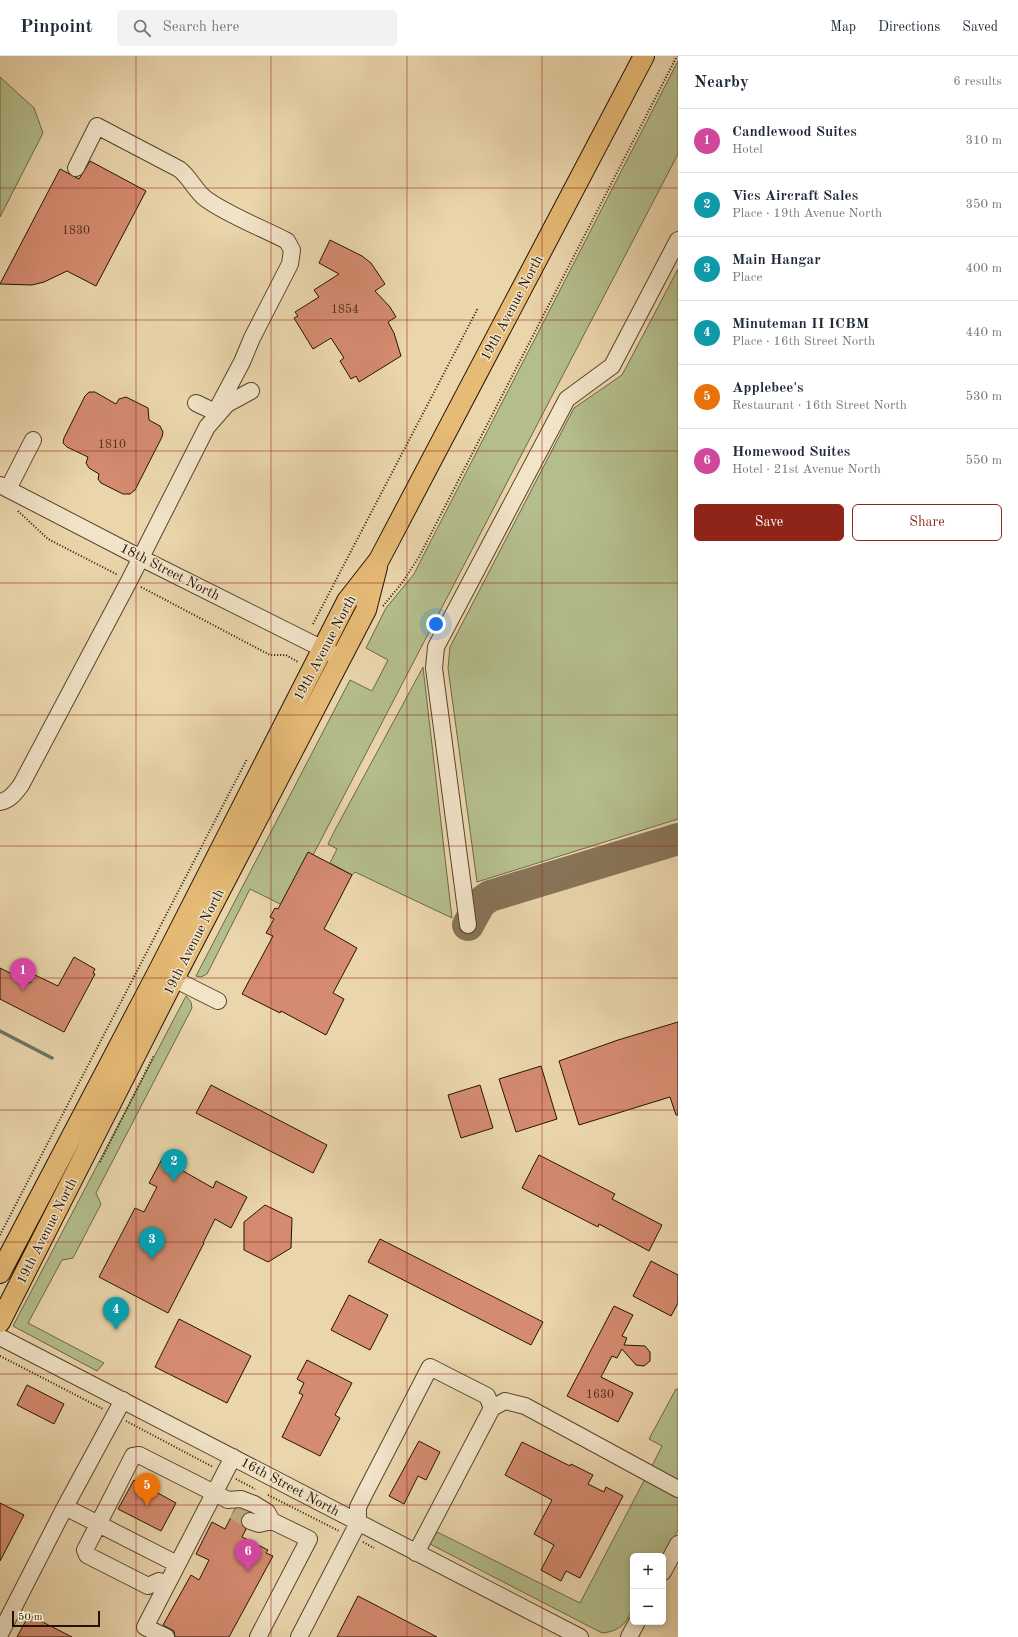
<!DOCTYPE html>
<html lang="en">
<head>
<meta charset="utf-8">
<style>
	:root { --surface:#fff; --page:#f2f2f3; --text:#1f2937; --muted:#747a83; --line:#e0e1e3; --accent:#8f2418 }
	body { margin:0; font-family:"Old Standard TT",serif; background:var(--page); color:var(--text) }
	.controls { position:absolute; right:12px; bottom:12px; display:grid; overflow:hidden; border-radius:6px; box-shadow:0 2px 6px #0003 }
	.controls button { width:36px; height:36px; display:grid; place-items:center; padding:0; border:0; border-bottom:1px solid var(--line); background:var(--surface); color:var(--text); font:20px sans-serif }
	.scale { position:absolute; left:12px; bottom:10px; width:88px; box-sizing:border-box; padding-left:4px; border:2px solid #241303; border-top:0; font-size:11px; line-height:14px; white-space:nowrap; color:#241303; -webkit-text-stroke:3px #f2e4c9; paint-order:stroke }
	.you { position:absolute; left:436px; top:568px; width:14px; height:14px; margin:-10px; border:3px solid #fff; border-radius:50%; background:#1a73e8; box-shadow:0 0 0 6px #1a73e833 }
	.badge { display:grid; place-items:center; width:26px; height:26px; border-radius:50%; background:var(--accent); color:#fff; font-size:13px; font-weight:700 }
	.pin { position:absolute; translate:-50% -33px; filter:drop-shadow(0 1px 2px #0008) }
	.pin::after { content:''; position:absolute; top:21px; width:14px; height:12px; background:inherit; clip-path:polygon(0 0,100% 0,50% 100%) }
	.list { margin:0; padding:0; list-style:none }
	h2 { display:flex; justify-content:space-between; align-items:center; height:52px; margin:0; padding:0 16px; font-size:17px }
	h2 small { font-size:13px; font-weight:400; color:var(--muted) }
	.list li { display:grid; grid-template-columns:26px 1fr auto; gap:12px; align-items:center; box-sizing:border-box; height:64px; padding:0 16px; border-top:1px solid var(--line) }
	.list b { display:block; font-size:15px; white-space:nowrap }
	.list p { margin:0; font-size:13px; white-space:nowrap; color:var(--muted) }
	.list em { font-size:13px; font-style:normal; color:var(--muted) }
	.actions { display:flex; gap:8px; padding:12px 16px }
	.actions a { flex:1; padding:9px 0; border:1px solid var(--accent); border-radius:6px; text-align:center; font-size:14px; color:var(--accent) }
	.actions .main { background:var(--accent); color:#fff }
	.icon { flex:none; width:22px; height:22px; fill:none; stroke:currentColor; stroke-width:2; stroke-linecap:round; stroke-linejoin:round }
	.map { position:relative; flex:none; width:678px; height:1581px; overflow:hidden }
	header { display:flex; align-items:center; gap:24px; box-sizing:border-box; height:56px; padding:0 20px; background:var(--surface); border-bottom:1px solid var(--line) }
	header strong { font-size:19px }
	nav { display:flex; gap:22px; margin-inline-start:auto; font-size:14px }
	.search { width:280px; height:36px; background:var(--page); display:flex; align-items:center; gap:10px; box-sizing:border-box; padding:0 14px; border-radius:6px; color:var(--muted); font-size:15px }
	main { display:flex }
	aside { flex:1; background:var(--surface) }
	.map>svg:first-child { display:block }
	.green { fill:#b4be8c; stroke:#6c6848 }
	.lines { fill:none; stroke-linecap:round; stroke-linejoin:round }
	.stream { stroke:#6a7765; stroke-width:3.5 }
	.taxiway { stroke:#887458; stroke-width:32 }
	.building { fill:#d58b70; stroke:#241303 }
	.minor-tunnel { stroke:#c3af8a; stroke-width:16; stroke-dasharray:16 8; stroke-linecap:butt }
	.minor-casing { stroke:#56442d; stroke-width:18 }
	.major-casing { stroke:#241303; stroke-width:22 }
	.path { stroke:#241303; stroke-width:2; stroke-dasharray:1 2; stroke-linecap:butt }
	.minor { stroke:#f2e4c9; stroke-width:16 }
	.major { stroke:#e6bb76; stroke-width:20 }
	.grid { fill:none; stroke:#8f2418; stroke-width:1; stroke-opacity:0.55 }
	.labels { text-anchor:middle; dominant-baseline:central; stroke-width:3; stroke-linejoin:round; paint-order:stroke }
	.number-label { font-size:12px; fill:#50311e }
	.street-label { font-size:14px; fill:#241303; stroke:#f2e4c9 }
</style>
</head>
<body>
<header>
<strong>Pinpoint</strong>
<div class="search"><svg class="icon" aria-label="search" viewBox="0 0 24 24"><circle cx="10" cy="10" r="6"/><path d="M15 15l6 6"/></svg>Search here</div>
<nav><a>Map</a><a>Directions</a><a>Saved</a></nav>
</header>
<main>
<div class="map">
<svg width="678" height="1581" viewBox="0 0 678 1581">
	<rect width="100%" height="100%" fill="#ebd6ac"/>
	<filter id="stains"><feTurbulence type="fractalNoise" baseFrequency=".005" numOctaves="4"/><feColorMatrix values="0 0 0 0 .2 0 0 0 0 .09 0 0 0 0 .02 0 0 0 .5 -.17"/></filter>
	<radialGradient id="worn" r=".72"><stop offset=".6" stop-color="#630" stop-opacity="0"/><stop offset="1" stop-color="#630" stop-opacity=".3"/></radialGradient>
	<!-- green -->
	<path class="green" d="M 678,5 L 678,98 L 286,851 L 250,833 L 207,918 L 201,921 L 196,920 L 350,624 L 372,635 L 388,604 L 366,592 L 386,552 L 414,518 L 422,502 Z
		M 0,21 L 34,52 L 43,77 L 0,161 Z
		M 678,213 L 678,763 L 477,826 L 448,612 L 450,591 L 574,352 L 622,319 Z
		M 423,611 L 452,862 L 355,816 L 352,819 L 330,807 L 337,793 L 328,788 L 335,774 Z
		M 186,940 L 191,946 L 192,952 L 96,1137 L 101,1148 L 73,1202 L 62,1204 L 28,1267 L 104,1307 L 97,1315 L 13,1270 Z
		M 676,1333 L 678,1333 L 678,1425 L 651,1412 L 662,1390 L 649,1383 Z
		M 646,1421 L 678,1439 L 678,1474 L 663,1500 L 633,1500 C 633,1529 642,1574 602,1577 L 430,1488 L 437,1476 L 580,1547 Z"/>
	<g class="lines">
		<!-- stream -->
		<path class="stream" d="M 0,975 L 52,1002"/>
		<!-- taxiway -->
		<path class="taxiway" d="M 468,869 L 480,847 L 490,840 L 678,783"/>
	</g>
	<!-- building -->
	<path class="building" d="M 90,105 L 146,135 L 96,230 L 67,215 L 44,226 L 32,229 L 0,228 L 60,113 L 79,123 Z
		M 330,184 L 362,200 L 371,207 L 385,228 L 375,235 L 390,251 L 396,261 L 388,266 L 394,277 L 401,300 L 359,326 L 356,320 L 351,323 L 340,305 L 344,302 L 331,282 L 313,293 L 294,262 L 298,260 L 295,256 L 319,241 L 314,234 L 339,218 L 319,207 Z
		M 89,336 L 95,336 L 116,348 L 119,343 L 126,341 L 148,352 L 149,364 L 160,370 L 163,376 L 162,381 L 135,434 L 130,438 L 123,438 L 101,427 L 98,423 L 99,418 L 89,412 L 86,407 L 88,401 L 67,391 L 63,387 L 64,382 L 85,340 Z
		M 308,796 L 352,819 L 324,873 L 357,892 L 333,937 L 344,943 L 326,979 L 281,955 L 280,957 L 242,938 L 273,880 L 266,877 L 274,863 L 270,861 L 275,852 L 278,853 Z
		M 74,901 L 95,913 L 93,917 L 95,918 L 64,976 L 0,943 L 0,912 L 30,927 L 35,919 L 58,930 Z
		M 678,966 L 678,1059 L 676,1059 L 670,1041 L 579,1069 L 559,1005 L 618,984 Z
		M 541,1010 L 557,1063 L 516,1076 L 499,1023 Z
		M 211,1029 L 327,1089 L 313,1117 L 196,1057 Z
		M 480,1029 L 493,1072 L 461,1082 L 448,1039 Z
		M 539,1099 L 615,1138 L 612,1143 L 662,1169 L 649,1195 L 599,1168 L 598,1171 L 522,1132 Z
		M 162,1103 L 213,1132 L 216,1125 L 247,1141 L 231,1172 L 215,1163 L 203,1187 L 204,1187 L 168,1257 L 99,1221 L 135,1152 L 144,1156 L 157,1131 L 149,1127 Z
		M 265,1149 L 292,1162 L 291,1192 L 268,1206 L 244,1194 L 244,1166 Z
		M 380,1183 L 543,1266 L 531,1289 L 368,1206 Z
		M 651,1205 L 678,1219 L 678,1247 L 671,1260 L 633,1240 Z
		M 349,1239 L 388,1259 L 370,1294 L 331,1274 Z
		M 614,1250 L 633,1259 L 622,1280 L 627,1282 L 624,1289 L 645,1290 L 650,1296 L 650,1305 L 644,1310 L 636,1309 L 622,1293 L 617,1302 L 612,1300 L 601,1321 L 633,1337 L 618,1366 L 567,1340 Z
		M 179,1263 L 251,1300 L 227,1347 L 155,1311 Z
		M 307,1304 L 352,1327 L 335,1359 L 340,1362 L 320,1400 L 282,1381 L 303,1339 L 299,1337 L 304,1327 L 297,1323 Z
		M 27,1329 L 64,1348 L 54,1368 L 17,1349 Z
		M 419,1385 L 440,1396 L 426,1424 L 418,1420 L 404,1448 L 389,1440 Z
		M 522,1386 L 570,1410 L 571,1408 L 593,1419 L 588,1428 L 604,1436 L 606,1431 L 623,1440 L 580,1522 L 566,1515 L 561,1525 L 541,1514 L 554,1489 L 534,1478 L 552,1444 L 505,1419 Z
		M 134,1424 L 176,1447 L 161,1475 L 118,1453 Z
		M 0,1447 L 24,1459 L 0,1505 Z
		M 235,1453 L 240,1453 L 248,1456 L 243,1458 L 241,1462 L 241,1467 L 246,1473 L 242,1481 L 268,1494 L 266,1497 L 273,1500 L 229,1581 L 175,1581 L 174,1575 L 163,1569 L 191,1519 L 199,1524 L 209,1504 L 196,1498 L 212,1466 L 225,1473 Z
		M 358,1540 L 437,1581 L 337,1581 Z
		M 29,1559 L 72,1581 L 17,1581 Z"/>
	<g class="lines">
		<!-- minor-tunnel -->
		<path class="minor-tunnel" d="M 234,1455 L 250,1465"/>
		<!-- minor casing -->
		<g class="minor-casing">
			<path id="minor" d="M 76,112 L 97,70 L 179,113 C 190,121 195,135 206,143 C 228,159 262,172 287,185 L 292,194 L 290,208 L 252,282 L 242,306 L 216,355
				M 196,347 L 215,356
				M 0,429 L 141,502 L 333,598
				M 8,433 L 33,384
				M 0,746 C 10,744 15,737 21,729 L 129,525 L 207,371 L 227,348 L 251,335
				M 468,869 L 434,612 L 436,591 L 567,343 L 612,310 L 678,184
				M 174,923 L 218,945
				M 0,1281 L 580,1581
				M 65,1451 L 177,1508
				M 250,1465 L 259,1468 L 272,1465
				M 416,1497 L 492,1352 L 505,1345 L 525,1350 L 678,1433
				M 663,1516 L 678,1488
				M 167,1528 L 159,1525 L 148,1530 L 87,1499 L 85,1494 L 133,1400 L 139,1399 L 228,1444 L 241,1443 L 254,1448 L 267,1456 L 272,1465 L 309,1483 L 258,1581
				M 0,1578 L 65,1451 L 123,1344
				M 166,1581 L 145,1571 L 233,1401
				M 299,1581 L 358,1467 L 358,1451 L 365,1437 L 430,1311 L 487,1340 L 492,1352
				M 629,1581 L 637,1566"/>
		</g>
		<!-- major casing -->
		<g class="major-casing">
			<path id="major" d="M 0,1217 L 159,914 L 347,545 L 379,504 L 644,0
				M 0,1266 L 174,923 L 366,554 L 377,511"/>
		</g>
		<!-- path -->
		<path class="path" d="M 18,455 L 48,483 L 118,519
			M 141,531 L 270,599 L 286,599 L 298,606
			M 383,550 L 402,527 L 419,501 L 677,0
			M 313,568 L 478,252
			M 100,1106 L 154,999
			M 0,1179 L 247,703
			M 0,1300 L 103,1353
			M 126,1365 L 213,1411
			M 236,1423 L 255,1433
			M 268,1439 L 339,1475
			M 363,1486 L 374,1492"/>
		<!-- minor -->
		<use href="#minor" class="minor"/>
		<!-- major -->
		<use href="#major" class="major"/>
	</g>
	<!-- grid -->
	<path class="grid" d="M 136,0 L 136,1581M 271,0 L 271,1581M 407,0 L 407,1581M 542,0 L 542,1581M 0,132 L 678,132M 0,264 L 678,264M 0,395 L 678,395M 0,527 L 678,527M 0,659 L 678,659M 0,790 L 678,790M 0,922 L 678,922M 0,1054 L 678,1054M 0,1186 L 678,1186M 0,1318 L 678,1318M 0,1449 L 678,1449"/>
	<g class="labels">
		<!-- number labels -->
		<g class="number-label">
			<text x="76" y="175">1830</text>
			<text x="345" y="254">1854</text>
			<text x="112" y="389">1810</text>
			<text x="600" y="1339">1630</text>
		</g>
		<!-- street labels -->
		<g class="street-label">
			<text transform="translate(512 252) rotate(-62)">19th Avenue North</text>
			<text transform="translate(170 516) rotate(27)">18th Street North</text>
			<text transform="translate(325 592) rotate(-62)">19th Avenue North</text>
			<text transform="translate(194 886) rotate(-63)">19th Avenue North</text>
			<text transform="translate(47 1175) rotate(-63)">19th Avenue North</text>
			<text transform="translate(290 1431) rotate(28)">16th Street North</text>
		</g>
	</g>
	<rect width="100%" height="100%" filter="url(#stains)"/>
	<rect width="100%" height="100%" fill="url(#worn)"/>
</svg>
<div class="controls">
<button>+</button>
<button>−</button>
</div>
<div class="scale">50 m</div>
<div class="you"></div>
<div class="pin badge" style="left:23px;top:935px;background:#d1479c">1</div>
<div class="pin badge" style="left:174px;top:1126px;background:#0f9aa8">2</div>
<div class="pin badge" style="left:152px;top:1204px;background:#0f9aa8">3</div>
<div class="pin badge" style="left:116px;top:1274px;background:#0f9aa8">4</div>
<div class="pin badge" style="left:147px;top:1450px;background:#e8710a">5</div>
<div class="pin badge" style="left:248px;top:1516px;background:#d1479c">6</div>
</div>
<aside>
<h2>Nearby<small>6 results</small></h2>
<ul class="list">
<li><span class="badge" style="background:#d1479c">1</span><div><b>Candlewood Suites</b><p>Hotel</p></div><em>310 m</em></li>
<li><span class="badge" style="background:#0f9aa8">2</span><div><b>Vics Aircraft Sales</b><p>Place · 19th Avenue North</p></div><em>350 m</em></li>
<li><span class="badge" style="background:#0f9aa8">3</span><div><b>Main Hangar</b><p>Place</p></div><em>400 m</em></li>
<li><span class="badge" style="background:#0f9aa8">4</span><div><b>Minuteman II ICBM</b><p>Place · 16th Street North</p></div><em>440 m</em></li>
<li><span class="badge" style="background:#e8710a">5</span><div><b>Applebee's</b><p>Restaurant · 16th Street North</p></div><em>530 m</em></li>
<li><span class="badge" style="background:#d1479c">6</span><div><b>Homewood Suites</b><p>Hotel · 21st Avenue North</p></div><em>550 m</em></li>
</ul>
<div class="actions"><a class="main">Save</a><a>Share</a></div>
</aside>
</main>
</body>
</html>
